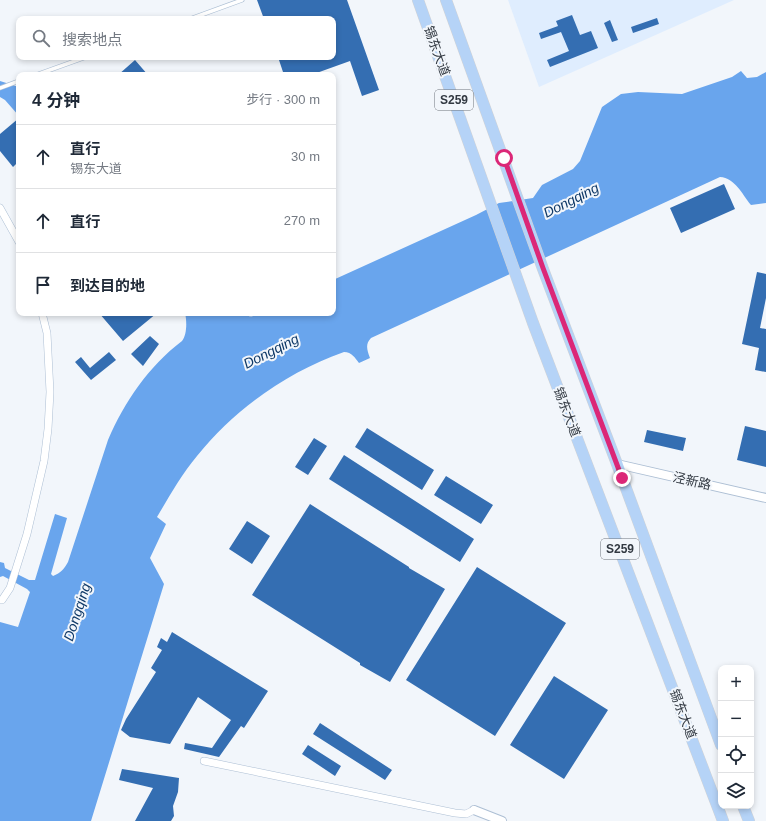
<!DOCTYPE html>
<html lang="zh">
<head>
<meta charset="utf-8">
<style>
	:root { --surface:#fff; --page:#f6f6f7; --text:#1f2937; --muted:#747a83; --line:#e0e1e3 }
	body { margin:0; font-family:Arial,"Noto Sans SC",sans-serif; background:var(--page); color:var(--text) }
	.controls { position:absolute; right:12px; bottom:12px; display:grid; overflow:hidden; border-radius:8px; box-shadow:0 2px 6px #0003 }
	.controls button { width:36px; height:36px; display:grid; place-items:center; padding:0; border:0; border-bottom:1px solid var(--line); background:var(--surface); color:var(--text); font:20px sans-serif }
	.stop { position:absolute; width:12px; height:12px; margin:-9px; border:3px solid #db2777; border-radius:50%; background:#fff }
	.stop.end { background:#db2777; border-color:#fff; box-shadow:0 1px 4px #0008 }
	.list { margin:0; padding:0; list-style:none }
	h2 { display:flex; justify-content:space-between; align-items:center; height:52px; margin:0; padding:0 16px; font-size:17px }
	h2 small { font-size:13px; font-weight:400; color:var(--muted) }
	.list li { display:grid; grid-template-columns:26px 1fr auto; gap:12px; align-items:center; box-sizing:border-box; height:64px; padding:0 16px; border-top:1px solid var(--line) }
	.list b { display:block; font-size:15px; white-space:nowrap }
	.list p { margin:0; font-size:13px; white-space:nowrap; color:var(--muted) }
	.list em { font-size:13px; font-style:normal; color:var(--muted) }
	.icon { flex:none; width:22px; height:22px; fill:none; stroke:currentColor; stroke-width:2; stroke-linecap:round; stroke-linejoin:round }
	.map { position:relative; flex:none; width:766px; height:821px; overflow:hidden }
	.search { position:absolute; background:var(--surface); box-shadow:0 2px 6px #0003; left:16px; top:16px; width:320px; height:44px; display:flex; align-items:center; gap:10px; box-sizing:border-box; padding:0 14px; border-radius:8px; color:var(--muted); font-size:15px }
	.panel { position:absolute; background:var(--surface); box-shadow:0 2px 6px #0003; left:16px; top:72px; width:320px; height:244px; border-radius:8px }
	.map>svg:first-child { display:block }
	.built { fill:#dfedfe }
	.water { fill:#69a5ed }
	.building { fill:#346eb2 }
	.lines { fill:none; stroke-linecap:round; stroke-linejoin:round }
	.service-casing { stroke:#adbfd4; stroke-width:5 }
	.minor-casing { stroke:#adbfd4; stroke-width:8 }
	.tertiary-casing { stroke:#adbfd4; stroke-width:10 }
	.primary-casing { stroke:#d2d3d5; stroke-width:12 }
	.service { stroke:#fff; stroke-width:3.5 }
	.minor { stroke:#fff; stroke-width:7 }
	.tertiary { stroke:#fff; stroke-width:8 }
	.primary { stroke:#b5d3f7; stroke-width:11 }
	.route { stroke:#db2777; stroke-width:5 }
	.labels { text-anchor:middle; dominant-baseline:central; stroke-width:4; stroke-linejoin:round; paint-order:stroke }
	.shield { fill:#f2f6fb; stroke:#6c727a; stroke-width:1 }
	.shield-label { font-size:12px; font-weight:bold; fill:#323942 }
	.street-label { font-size:13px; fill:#323942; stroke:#f2f6fb }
	.water-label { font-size:14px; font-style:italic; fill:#0f3967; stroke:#f2f6fb }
</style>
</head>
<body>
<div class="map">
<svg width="766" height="821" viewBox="0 0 766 821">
	<rect width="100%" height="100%" fill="#f2f6fb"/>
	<!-- built -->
	<path class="built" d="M 508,0 L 734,0 L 539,87 Z"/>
	<!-- water -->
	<path class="water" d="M 741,71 L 747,78 L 757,77 L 766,72 L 766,203 L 751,205 C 742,194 735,178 720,177 L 371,338 C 365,344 367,350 370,358 L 359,363 C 355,358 352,352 344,352 C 287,372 235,409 197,456 C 181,475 169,497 157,517 L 166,524 L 150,558 L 164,584 L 91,821 L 0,821 L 0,622 L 18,627 L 30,592 L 27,589 L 3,576 L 0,577 L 0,562 L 4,563 L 5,568 L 29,580 L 35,580 L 55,514 L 67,518 L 51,574 L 53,576 C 61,573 64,569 68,562 L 108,440 C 125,401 148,367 182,341 C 187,335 187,321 185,313 L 242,313 C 251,318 252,317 262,313 L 333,313 L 333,280 L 476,215 L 499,203 L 533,198 L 542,185 L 573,169 L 580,161 L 602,107 L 621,94 L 638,92 L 682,94 L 732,77 Z
		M 0,81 L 19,87 L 19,116 L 5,100 L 0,97 Z"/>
	<!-- building -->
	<path class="building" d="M 257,0 L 347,0 L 379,90 L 362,96 L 350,61 L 311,75 L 284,75 L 278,57 L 333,57 L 333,19 L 264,19 Z
		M 572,15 L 580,35 L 591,31 L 598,48 L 550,67 L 547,60 L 569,51 L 561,32 L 541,39 L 539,33 L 558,26 L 556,21 Z
		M 657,18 L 659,24 L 633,33 L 631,27 Z
		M 610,20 L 618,40 L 612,42 L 604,23 Z
		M 135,60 L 148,75 L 118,75 Z
		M 19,118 L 19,161 L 13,167 L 0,151 L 0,134 Z
		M 724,184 L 735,209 L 681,233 L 670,208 Z
		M 757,272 L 766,274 L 766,298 L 760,328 L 766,329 L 766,372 L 755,370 L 759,348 L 742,344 Z
		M 99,313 L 157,313 L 123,341 Z
		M 150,336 L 159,344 L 143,366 L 131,354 Z
		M 109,352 L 116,360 L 91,380 L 75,362 L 81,357 L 90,368 Z
		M 745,426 L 766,431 L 766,467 L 737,460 Z
		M 367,428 L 434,470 L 422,490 L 355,447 Z
		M 647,430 L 686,438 L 683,451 L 644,442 Z
		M 314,438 L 327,446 L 308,475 L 295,467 Z
		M 344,455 L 474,539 L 460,562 L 329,479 Z
		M 446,476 L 493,505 L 481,524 L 434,495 Z
		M 310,504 L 409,567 L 409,568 L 445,589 L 390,682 L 360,665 L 360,663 L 252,595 Z
		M 247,521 L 270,536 L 252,564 L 229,549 Z
		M 477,567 L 566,623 L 495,736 L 406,680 Z
		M 172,632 L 268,691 L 244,728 L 241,726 L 219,757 L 184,749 L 185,743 L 212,748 L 231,720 L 198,697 L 170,744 L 130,737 L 121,730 L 126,719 L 156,672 L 151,668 L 162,650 L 157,647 L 161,638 L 167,642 Z
		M 554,676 L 608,710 L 564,779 L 510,745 Z
		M 320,723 L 392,770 L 385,780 L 313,734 Z
		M 308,745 L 341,766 L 335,776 L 302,754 Z
		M 122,769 L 179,778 L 178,792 L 173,806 L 174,816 L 171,821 L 135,821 L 153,788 L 119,780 Z"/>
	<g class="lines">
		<!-- service casing -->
		<g class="service-casing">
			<path id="service" d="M 190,19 L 242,0
				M 36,75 L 86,57
				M 0,88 L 19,81"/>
		</g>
		<!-- minor casing -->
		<g class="minor-casing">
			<path id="minor" d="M 0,208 L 19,242
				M 0,600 L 2,600 L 10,588 L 27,534 L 44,461 L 48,429 L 50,392 L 47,333 L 42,313
				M 204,761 L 455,813 L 466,814 L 474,810"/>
		</g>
		<!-- tertiary casing -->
		<g class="tertiary-casing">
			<path id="tertiary" d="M 617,464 L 766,498
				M 474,810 L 502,821"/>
		</g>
		<!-- primary casing -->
		<g class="primary-casing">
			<path id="primary" d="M 418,0 L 533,323 L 723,821
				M 446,0 L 543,269 L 617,464 L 721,745
				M 743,806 L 749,821"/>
		</g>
		<!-- service -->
		<use href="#service" class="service"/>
		<!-- minor -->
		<use href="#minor" class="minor"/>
		<!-- tertiary -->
		<use href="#tertiary" class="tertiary"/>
		<!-- primary -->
		<use href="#primary" class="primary"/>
	</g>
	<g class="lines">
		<!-- route -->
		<path class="route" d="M 504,158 L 543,268 L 622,478"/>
	</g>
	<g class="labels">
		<!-- shield labels -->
		<g class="shield">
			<rect x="435" y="90" width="38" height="20" rx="3"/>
			<rect x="601" y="539" width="38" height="20" rx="3"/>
		</g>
		<g class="shield-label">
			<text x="454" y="100">S259</text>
			<text x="620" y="549">S259</text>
		</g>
		<!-- street labels -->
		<g class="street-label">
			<text transform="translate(437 51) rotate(70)">锡东大道</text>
			<text transform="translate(567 412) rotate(69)">锡东大道</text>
			<text transform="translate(692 481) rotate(13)">泾新路</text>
			<text transform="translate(683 714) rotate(69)">锡东大道</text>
		</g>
		<!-- water labels -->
		<g class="water-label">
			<text transform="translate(571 200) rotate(-27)">Dongqing</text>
			<text transform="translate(271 351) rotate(-27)">Dongqing</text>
			<text transform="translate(77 612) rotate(-72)">Dongqing</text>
		</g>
	</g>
</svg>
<div class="controls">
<button>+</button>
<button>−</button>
<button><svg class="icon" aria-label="locate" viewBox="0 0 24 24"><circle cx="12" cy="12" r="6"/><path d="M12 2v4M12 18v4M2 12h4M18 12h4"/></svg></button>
<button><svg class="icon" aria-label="layers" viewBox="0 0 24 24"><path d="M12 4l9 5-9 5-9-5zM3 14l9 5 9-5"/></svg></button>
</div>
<div class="stop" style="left:504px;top:158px"></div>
<div class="stop end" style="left:622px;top:478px"></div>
<div class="search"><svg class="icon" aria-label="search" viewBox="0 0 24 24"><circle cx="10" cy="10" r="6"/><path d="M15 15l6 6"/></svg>搜索地点</div>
<section class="panel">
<h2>4 分钟<small>步行 · 300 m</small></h2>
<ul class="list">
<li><svg class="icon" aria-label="ahead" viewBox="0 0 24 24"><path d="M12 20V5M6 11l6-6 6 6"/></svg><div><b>直行</b><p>锡东大道</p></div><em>30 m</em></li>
<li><svg class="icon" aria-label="ahead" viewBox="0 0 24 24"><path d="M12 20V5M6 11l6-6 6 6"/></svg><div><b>直行</b></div><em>270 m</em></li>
<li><svg class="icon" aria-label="arrive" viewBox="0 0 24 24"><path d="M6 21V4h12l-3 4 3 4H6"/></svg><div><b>到达目的地</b></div></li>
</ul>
</section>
</div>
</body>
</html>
